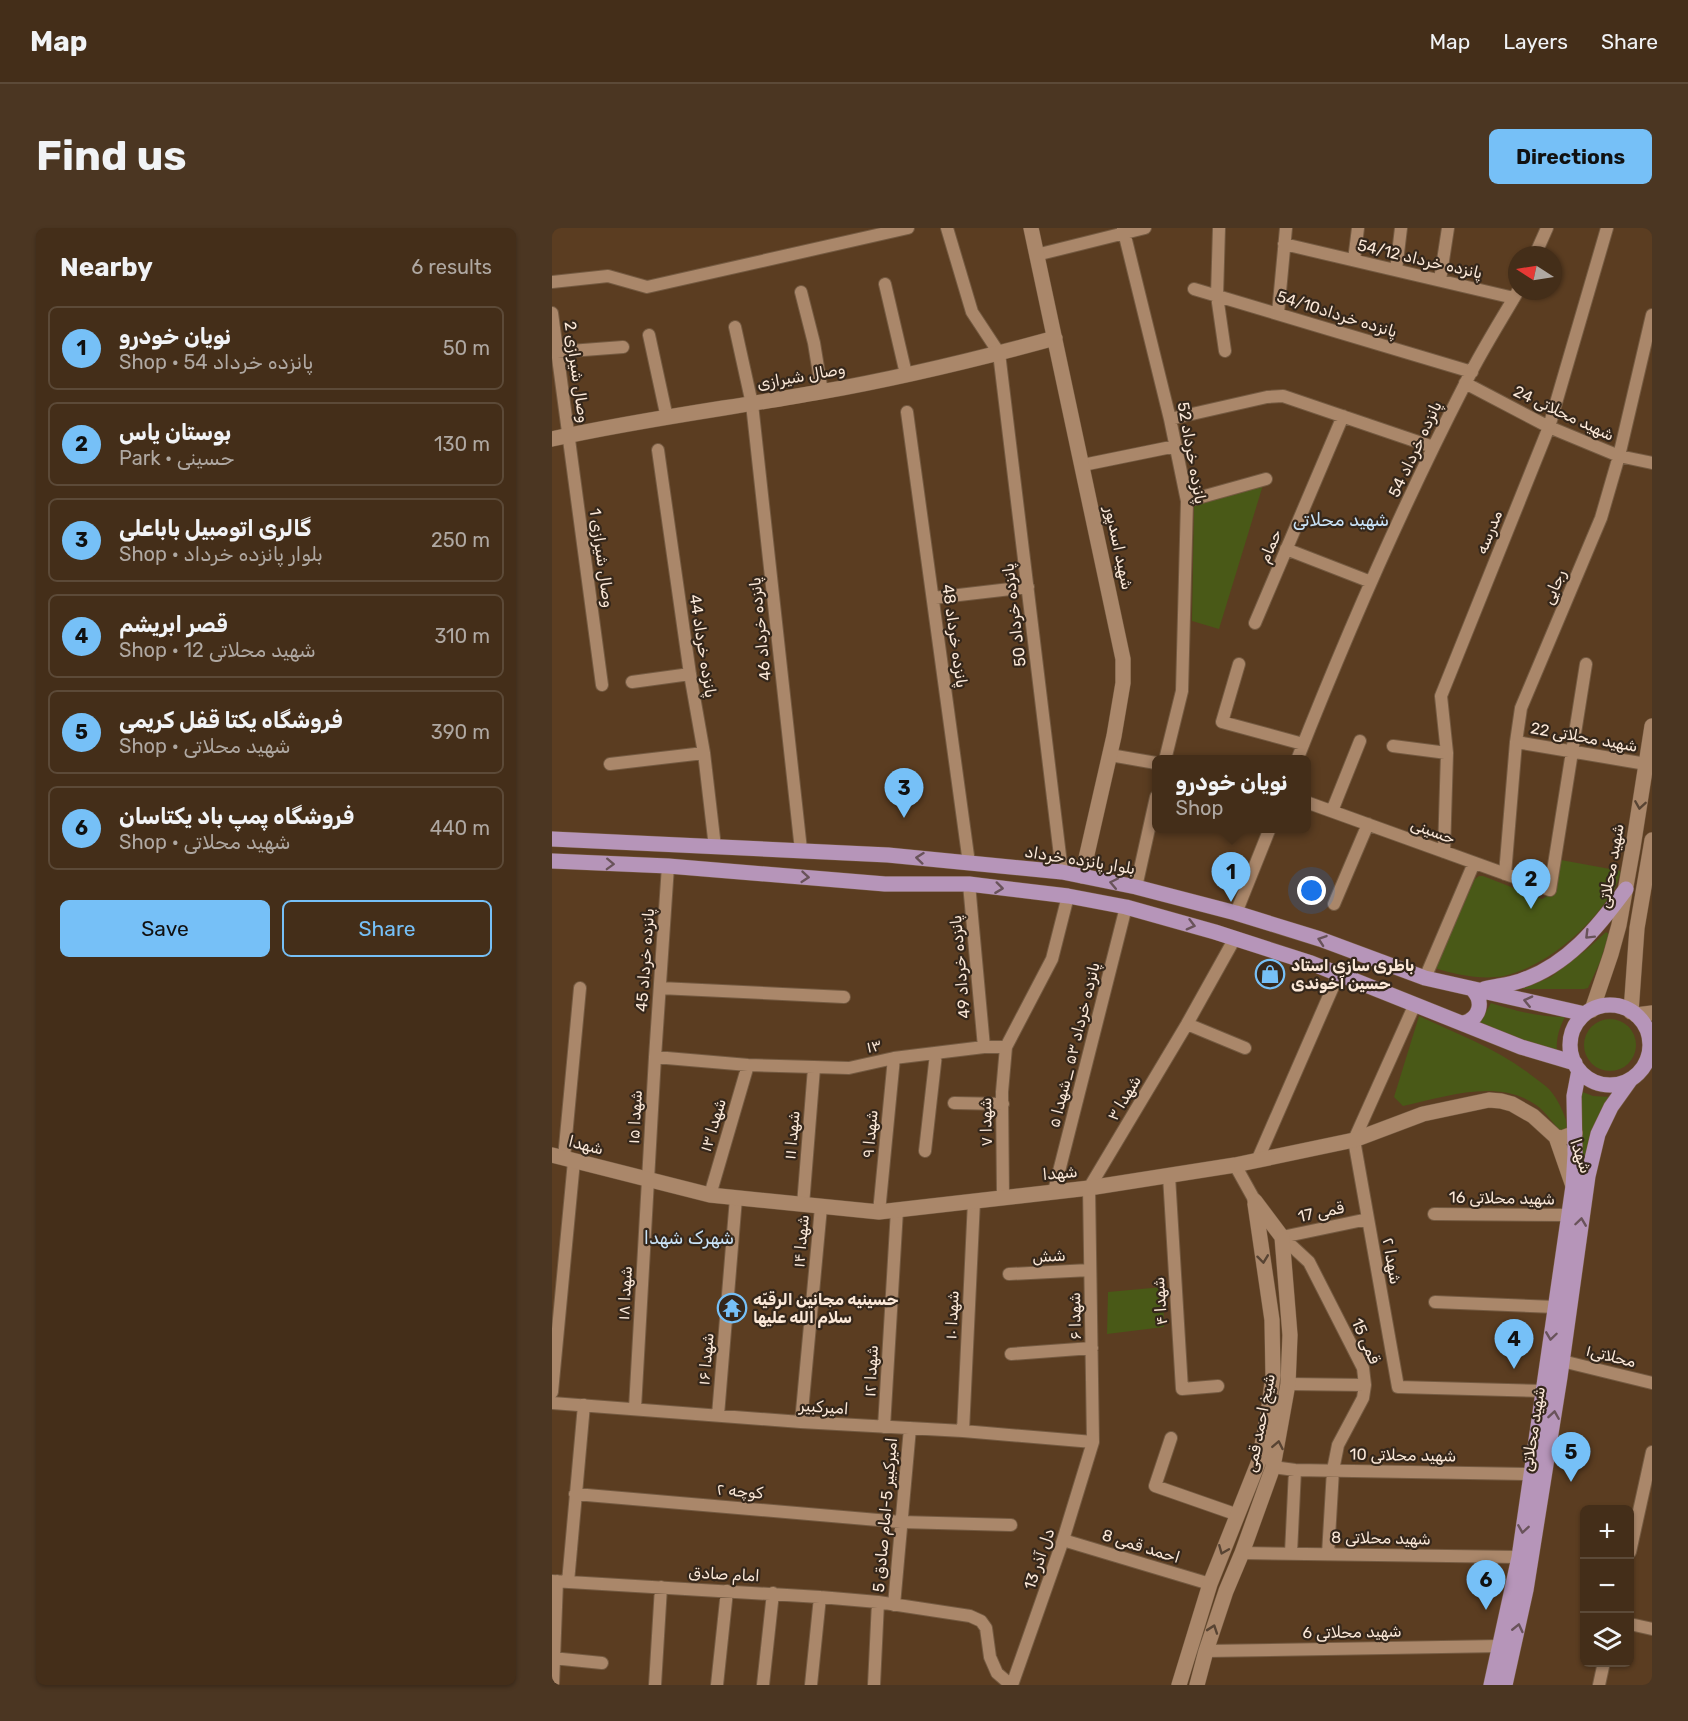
<!DOCTYPE html>
<html lang="en">
<head>
<meta charset="utf-8">
<style>
	:root { --surface:#442e19; --page:#4b3622; --text:#f1f3f6; --muted:#afa8a2; --line:#5c4a38; --accent:#76c0f7 }
	body { margin:0; font-family:Rubik,Vazirmatn,sans-serif; background:var(--page); color:var(--text) }
	.controls { position:absolute; right:18px; bottom:18px; display:grid; overflow:hidden; border-radius:9px; box-shadow:0 2px 4px #0004 }
	.controls button { width:54px; height:54px; display:grid; place-items:center; padding:0; border:0; border-bottom:2px solid var(--line); background:var(--surface); color:var(--text); font:30px sans-serif }
	.compass { position:absolute; left:956px; top:18px; width:54px; height:54px; border-radius:50%; background:var(--surface); box-shadow:0 2px 4px #0004; rotate:282deg }
	.you { position:absolute; left:760px; top:663px; width:21px; height:21px; margin:-15px; border:4px solid #fff; border-radius:50%; background:#1a73e8; box-shadow:0 0 0 9px #1a73e833 }
	.badge { display:grid; place-items:center; width:39px; height:39px; border-radius:50%; background:var(--accent); color:#111; font-size:20px; font-weight:700 }
	.pin { position:absolute; translate:-50% -50px; filter:drop-shadow(0 2px 3px #0008) }
	.pin::after { content:''; position:absolute; top:32px; width:21px; height:18px; background:inherit; clip-path:polygon(0 0,100% 0,50% 100%) }
	.popup { position:absolute; left:600px; top:527px; width:159px; height:78px; box-sizing:border-box; display:grid; place-content:center; border-radius:9px; background:var(--surface); filter:drop-shadow(0 2px 4px #0005); font-size:20px; white-space:nowrap; color:var(--muted) }
	.popup b { font-size:22px; color:var(--text) }
	.popup::after { content:''; position:absolute; left:50%; top:100%; margin-left:-12px; border:12px solid transparent; border-top-color:var(--surface) }
	.list { margin:0; padding:0; list-style:none }
	h2 { display:flex; justify-content:space-between; align-items:center; height:78px; margin:0; padding:0 24px; font-size:26px }
	h2 small { font-size:20px; font-weight:400; color:var(--muted) }
	.list li { display:grid; grid-template-columns:39px 1fr auto; gap:18px; align-items:center; box-sizing:border-box; height:84px; margin:0 12px 12px; padding:0 12px; border:2px solid var(--line); border-radius:9px }
	.list b { display:block; font-size:22px; white-space:nowrap }
	.list p { margin:0; font-size:20px; white-space:nowrap; color:var(--muted) }
	.list em { font-size:20px; font-style:normal; color:var(--muted) }
	.actions { display:flex; gap:12px; padding:18px 24px }
	.actions a { flex:1; padding:14px 0; border:2px solid var(--accent); border-radius:9px; text-align:center; font-size:21px; color:var(--accent) }
	.actions .main { background:var(--accent); color:#111 }
	.icon { flex:none; width:33px; height:33px; fill:none; stroke:currentColor; stroke-width:2; stroke-linecap:round; stroke-linejoin:round }
	.map { position:relative; flex:none; width:1100px; height:1457px; overflow:hidden; border-radius:9px }
	header { display:flex; align-items:center; gap:36px; box-sizing:border-box; height:84px; padding:0 30px; background:var(--surface); border-bottom:2px solid var(--line) }
	header strong { font-size:28px }
	nav { display:flex; gap:33px; margin-inline-start:auto; font-size:21px }
	.intro { display:flex; align-items:center; justify-content:space-between; box-sizing:border-box; height:144px; padding:0 36px }
	h1 { margin:0; font-size:42px }
	.button { padding:15px 27px; border-radius:9px; background:var(--accent); color:#111; font-size:21px; font-weight:700 }
	main { display:flex; gap:36px; padding:0 36px }
	aside { flex:1; background:var(--surface); border-radius:9px; box-shadow:0 2px 4px #0004 }
	.map>svg:first-child { display:block }
	.green { fill:#495917 }
	.lines { fill:none; stroke-linecap:round; stroke-linejoin:round }
	.street-casing { stroke:#745a41; stroke-width:14 }
	.secondary-casing { stroke:#745a41; stroke-width:16 }
	.primary-casing { stroke:#745a41; stroke-width:16 }
	.street { stroke:#aa876a; stroke-width:12 }
	.secondary { stroke:#aa876a; stroke-width:15 }
	.primary { stroke:#b695b9; stroke-width:15 }
	.oneway { stroke:#584433 }
	.oneway2 { stroke:#69535a }
	.labels { text-anchor:middle; dominant-baseline:central; stroke-width:4.5; stroke-linejoin:round; paint-order:stroke }
	.street-label { font-size:16px; fill:#fbe8d8; stroke:#35271b }
	.poi-label { font-size:16px; font-weight:bold; fill:#fbe8d8; stroke:#35271b; text-anchor:start }
	.neighbourhood-label { font-size:18px; fill:#c9e3f8; stroke:#35271b }
</style>
</head>
<body>
<header>
<strong>Map</strong>
<nav><a>Map</a><a>Layers</a><a>Share</a></nav>
</header>
<div class="intro"><h1>Find us</h1><a class="button">Directions</a></div>
<main>
<aside>
<h2>Nearby<small>6 results</small></h2>
<ul class="list">
<li><span class="badge">1</span><div><b>نویان خودرو</b><p>Shop · پانزده خرداد 54</p></div><em>50 m</em></li>
<li><span class="badge">2</span><div><b>بوستان یاس</b><p>Park · حسینی</p></div><em>130 m</em></li>
<li><span class="badge">3</span><div><b>گالری اتومبیل باباعلی</b><p>Shop · بلوار پانزده خرداد</p></div><em>250 m</em></li>
<li><span class="badge">4</span><div><b>قصر ابریشم</b><p>Shop · شهید محلاتی 12</p></div><em>310 m</em></li>
<li><span class="badge">5</span><div><b>فروشگاه یکتا قفل کریمی</b><p>Shop · شهید محلاتی</p></div><em>390 m</em></li>
<li><span class="badge">6</span><div><b>فروشگاه پمپ باد یکتاسان</b><p>Shop · شهید محلاتی</p></div><em>440 m</em></li>
</ul>
<div class="actions"><a class="main">Save</a><a>Share</a></div>
</aside>
<div class="map">
<svg width="1100" height="1457" viewBox="0 0 1100 1457">
	<rect width="100%" height="100%" fill="#5b3d21"/>
	<!-- green -->
	<path class="green" d="M 711,257 L 667,401 L 640,393 L 642,276 Z
		M 1009,632 L 1069,643 C 1067,648 1066,655 1063,660 C 1061,666 1056,671 1052,676 C 1029,707 991,739 952,748 C 930,752 904,747 883,740 L 923,651 L 927,648 L 931,648 L 990,671 L 1004,663 Z
		M 1054,704 L 1057,706 L 1048,734 L 1036,760 L 1032,761 L 970,761 L 999,749 L 1034,722 Z
		M 939,775 C 963,783 988,789 1013,789 C 1006,802 1004,812 1005,827 L 923,796 L 933,785 Z
		M 867,788 C 905,806 946,821 979,847 C 985,852 992,856 997,861 C 1007,872 1014,889 1017,903 L 1010,904 C 1001,896 994,884 984,877 C 946,850 893,869 851,878 L 842,869 Z
		M1032 817a26 26 0 1 1 52 0a26 26 0 1 1-52 0Z
		M 1028,863 L 1041,868 L 1058,869 L 1043,895 L 1031,939 L 1030,939 Z
		M 611,1059 L 612,1099 L 555,1106 L 556,1064 Z"/>
	<g class="lines">
		<!-- street casing -->
		<g class="street-casing">
			<path id="street" d="M 395,0 L 420,84 L 447,125 L 510,644
				M 571,0 L 618,191 L 635,273 L 630,463 L 613,532
				M 667,0 L 665,68 L 673,123
				M 732,16 L 962,70
				M 484,27 L 593,0
				M 983,27 L 995,0
				M 802,32 L 806,0
				M 844,42 L 849,0
				M 888,52 L 896,0
				M 0,54 L 56,48 L 95,59 L 356,0
				M 333,56 L 354,146
				M 642,61 L 920,144
				M 249,64 L 262,115 L 270,164
				M 0,85 L 50,457
				M 726,85 L 734,0
				M 183,99 L 200,176 L 249,622
				M 97,107 L 115,190
				M 5,124 L 71,119
				M 913,155 L 997,199 L 1067,228 L 1100,235
				M 355,184 L 417,635
				M 618,191 L 715,169 L 731,168 L 881,219
				M 106,222 L 138,446 L 152,525 L 163,619
				M 531,237 L 624,218
				M 635,273 L 714,251
				M 734,321 L 819,354
				M 381,370 L 476,359
				M 703,395 L 791,188
				M 687,436 L 670,494 L 751,516
				M 80,454 L 138,446
				M 964,514 L 1094,536
				M 841,518 L 895,525
				M 558,527 L 604,535
				M 745,532 C 795,405 850,279 912,158 C 928,125 948,94 966,63
				M 58,536 L 152,525
				M 754,574 L 998,662 L 1034,436
				M 780,583 L 808,513
				M 892,624 L 895,525 L 889,468 L 997,199 L 1055,0
				M 953,646 L 964,514 L 969,480 L 1049,290 L 1067,228 L 1100,87
				M 417,656 L 432,819
				M 584,659 L 604,569
				M 782,676 L 816,596
				M 684,685 L 718,600
				M 873,750 L 922,635
				M 108,760 L 292,769
				M 863,776 L 802,912 L 846,1159 L 992,1163
				M 635,796 L 693,820
				M 103,829 L 196,837 L 297,840 L 342,830 L 432,819 L 454,819
				M 402,875 L 451,876
				M 373,923 L 384,826
				M 12,930 L 28,760
				M 705,933 L 787,745
				M 683,937 L 703,973
				M 617,948 L 630,1161 L 666,1158
				M 502,963 L 574,679
				M 158,967 L 196,837
				M 451,969 L 450,864 L 454,819 L 500,731 L 516,668
				M 251,977 L 262,840
				M 327,984 L 342,830
				M 882,986 L 1017,987
				M 730,1009 L 757,1034 L 811,1140 L 813,1157 L 811,1170 L 786,1217 L 781,1242 L 776,1326
				M 730,1009 L 816,991
				M 457,1046 L 538,1042
				M 883,1074 L 1003,1079
				M 459,1126 L 540,1120
				M 1010,1133 L 1100,1155
				M 736,1156 L 813,1157
				M 0,1164 L 22,933
				M 0,1175 L 249,1194 L 411,1203 L 541,1214
				M 83,1180 L 103,829 L 116,638
				M 166,1187 L 184,970
				M 249,1194 L 269,979
				M 332,1199 L 345,982
				M 411,1203 L 422,973
				M 619,1210 L 603,1258 L 686,1287
				M 721,1239 L 743,1242 L 980,1246
				M 23,1266 L 349,1294 L 459,1297
				M 511,1312 L 658,1356
				M 1078,1324 L 1100,1224
				M 690,1325 L 967,1329
				M 739,1325 L 743,1242
				M 0,1353 L 268,1369 L 326,1374 L 418,1388 L 429,1393 L 434,1400 L 438,1429 L 445,1445 L 459,1457
				M 16,1354 L 32,1177
				M 342,1377 L 358,1200
				M 1078,1396 L 1100,1401
				M 654,1423 L 948,1418
				M 0,1430 L 50,1435
				M 1,1457 L 5,1353
				M 103,1457 L 109,1359
				M 165,1457 L 175,1363
				M 211,1457 L 221,1365
				M 259,1457 L 268,1369
				M 322,1457 L 326,1374
				M 460,1457 L 511,1312 L 541,1214 L 537,960 L 635,796 L 683,710
				M 1047,1457 L 1052,1434"/>
		</g>
		<!-- secondary casing -->
		<g class="secondary-casing">
			<path id="secondary" d="M 479,0 L 571,431 L 571,455 L 562,508 L 530,648
				M 0,211 C 89,191 179,180 268,164 C 347,150 426,131 503,110
				M 1040,782 L 1059,726 L 1067,697 L 1081,619 L 1100,498
				M 1079,784 L 1085,700 L 1100,612
				M 1084,787 L 1100,785
				M 1095,832 L 1100,829
				M 0,927 L 158,967 L 327,984 L 537,960 L 683,937 L 802,912 L 871,886 L 937,872 L 949,873 L 960,876 L 981,888 L 1004,909
				M 1021,958 L 1004,909 L 1010,910 L 1023,905
				M 627,1457 L 658,1356 L 707,1233 L 716,1186 L 721,1147 L 720,1092 L 703,976
				M 645,1457 L 654,1423 L 674,1363 L 690,1325 L 721,1239 L 736,1156 L 738,1107 L 730,1009 L 703,973"/>
		</g>
		<!-- primary casing -->
		<g class="primary-casing">
			<path id="primary" d="M 0,611 L 336,627 L 510,644 L 584,659 L 684,685 L 768,711 L 873,750 L 1033,786
				M 0,633 L 116,638 L 333,656 L 417,656 L 516,668 L 574,679 L 663,704 L 759,735 L 969,819 L 1023,835
				M 932,761 C 943,758 956,757 968,753 C 1015,738 1046,699 1074,661
				M1018 817a40 40 0 1 1 80 0a40 40 0 1 1-80 0Z
				M 912,795 C 928,790 932,774 921,762
				M 939,1457 L 967,1329 L 1021,958 L 1023,926 L 1022,868 L 1027,842
				M 953,1457 L 974,1362 L 1008,1149 L 1036,948 L 1046,906 L 1059,879 L 1079,851"/>
		</g>
		<!-- street -->
		<use href="#street" class="street"/>
		<!-- secondary -->
		<use href="#secondary" class="secondary"/>
		<!-- primary -->
		<use href="#primary" class="primary"/>
	</g>
	<!-- one-way arrows -->
	<defs><path id="oneway-chevron" d="M-2-3.5L2.5 0L-2 3.5" fill="none" stroke-width="1.6" stroke-linecap="round" stroke-linejoin="round" transform="scale(1.5)"/></defs>
	<g class="oneway">
		<use href="#oneway-chevron" transform="translate(1088 577) rotate(99)"/>
		<use href="#oneway-chevron" transform="translate(711 1031) rotate(83)"/>
		<use href="#oneway-chevron" transform="translate(726 1217) rotate(-79)"/>
		<use href="#oneway-chevron" transform="translate(671 1322) rotate(112)"/>
		<use href="#oneway-chevron" transform="translate(661 1401) rotate(-71)"/>
	</g>
	<g class="oneway2">
		<use href="#oneway-chevron" transform="translate(368 630) rotate(-174)"/>
		<use href="#oneway-chevron" transform="translate(58 636) rotate(2)"/>
		<use href="#oneway-chevron" transform="translate(253 649) rotate(5)"/>
		<use href="#oneway-chevron" transform="translate(562 655) rotate(-168)"/>
		<use href="#oneway-chevron" transform="translate(447 660) rotate(7)"/>
		<use href="#oneway-chevron" transform="translate(639 697) rotate(15)"/>
		<use href="#oneway-chevron" transform="translate(1037 707) rotate(135)"/>
		<use href="#oneway-chevron" transform="translate(770 712) rotate(-161)"/>
		<use href="#oneway-chevron" transform="translate(976 773) rotate(-167)"/>
		<use href="#oneway-chevron" transform="translate(1029 994) rotate(-82)"/>
		<use href="#oneway-chevron" transform="translate(999 1108) rotate(98)"/>
		<use href="#oneway-chevron" transform="translate(1002 1187) rotate(-81)"/>
		<use href="#oneway-chevron" transform="translate(971 1301) rotate(99)"/>
		<use href="#oneway-chevron" transform="translate(966 1400) rotate(-77)"/>
	</g>
	<!-- icons -->
	<defs>
		<g id="shop-ring" transform="scale(1.5)"><circle r="9.5" fill="#35271b" stroke="#76c0f7" stroke-width="1.5"/><path d="M-5-2.5h2.3a2.7 3.5 0 0 1 5.4 0H5L5.5 6h-11ZM-1.5-2.5h3a1.5 2.3 0 0 0-3 0Z" fill="#76c0f7"/></g>
		<g id="temple-ring" transform="scale(1.5)"><circle r="9.5" fill="#35271b" stroke="#76c0f7" stroke-width="1.5"/><path d="M0-6L5-2H3V0L6.5 2.5H4V6H1.5V3h-3V6H-4V2.5H-6.5L-3 0V-2H-5Z" fill="#76c0f7"/></g>
	</defs>
	<g fill-rule="evenodd">
		<use href="#shop-ring" x="718" y="746"/>
		<use href="#temple-ring" x="180" y="1080"/>
	</g>
	<g class="labels">
		<!-- street labels -->
		<g class="street-label">
			<text transform="translate(868 31) rotate(13)">پانزده خرداد 54/12</text>
			<text transform="translate(785 86) rotate(17)">پانزده خرداد54/10</text>
			<text transform="translate(25 144) rotate(82)">وصال شیرازی 2</text>
			<text transform="translate(249 148) rotate(-10)">وصال شیرازی</text>
			<text transform="translate(1012 185) rotate(25)">شهید محلاتی 24</text>
			<text transform="translate(863 221) rotate(-65)">پانزده خرداد 54</text>
			<text transform="translate(640 225) rotate(80)">پانزده خرداد 52</text>
			<text transform="translate(937 304) rotate(-68)">مدرسه</text>
			<text transform="translate(718 318) rotate(-67)">حمام</text>
			<text transform="translate(567 320) rotate(78)">شهید اسدپور</text>
			<text transform="translate(50 330) rotate(82)">وصال شیرازی 1</text>
			<text transform="translate(1002 359) rotate(-67)">رجایی</text>
			<text transform="translate(462 387) rotate(-97)">پانزده خرداد 50</text>
			<text transform="translate(208 401) rotate(-96)">پانزده خرداد 46</text>
			<text transform="translate(403 408) rotate(82)">پانزده خرداد 48</text>
			<text transform="translate(151 418) rotate(81)">پانزده خرداد 44</text>
			<text transform="translate(1032 509) rotate(10)">شهید محلاتی 22</text>
			<text transform="translate(881 603) rotate(20)">حسینی</text>
			<text transform="translate(528 632) rotate(9)">بلوار پانزده خرداد</text>
			<text transform="translate(1059 638) rotate(-80)">شهید محلاتی</text>
			<text transform="translate(93 732) rotate(-86)">پانزده خرداد 45</text>
			<text transform="translate(408 739) rotate(-95)">پانزده خرداد 49</text>
			<text transform="translate(522 817) rotate(-76)">پانزده خرداد ۵۳ _شهدا ۵</text>
			<text transform="translate(322 818) rotate(-12)">۱۳</text>
			<text transform="translate(572 870) rotate(-59)">شهدا ۳</text>
			<text transform="translate(83 889) rotate(-87)">شهدا ۱۵</text>
			<text transform="translate(434 894) rotate(-91)">شهدا ۷</text>
			<text transform="translate(161 897) rotate(-73)">شهدا ۱۳</text>
			<text transform="translate(318 906) rotate(-85)">شهدا ۹</text>
			<text transform="translate(240 907) rotate(-85)">شهدا ۱۱</text>
			<text transform="translate(34 917) rotate(14)">شهدا</text>
			<text transform="translate(1029 928) rotate(71)">شهدا</text>
			<text transform="translate(508 945) rotate(-5)">شهدا</text>
			<text transform="translate(950 970) rotate(1)">شهید محلاتی 16</text>
			<text transform="translate(769 984) rotate(-12)">قمی 17</text>
			<text transform="translate(249 1013) rotate(-85)">شهدا ۱۴</text>
			<text transform="translate(497 1028) rotate(-3)">شش</text>
			<text transform="translate(840 1033) rotate(80)">شهدا ۲</text>
			<text transform="translate(73 1065) rotate(-87)">شهدا ۱۸</text>
			<text transform="translate(608 1073) rotate(-94)">شهدا ۴</text>
			<text transform="translate(400 1087) rotate(-87)">شهدا ۱۰</text>
			<text transform="translate(523 1088) rotate(-91)">شهدا ۶</text>
			<text transform="translate(814 1113) rotate(66)">قمی 15</text>
			<text transform="translate(1059 1128) rotate(14)">محلاتی۱</text>
			<text transform="translate(154 1131) rotate(-85)">شهدا ۱۶</text>
			<text transform="translate(319 1143) rotate(-87)">شهدا ۱۲</text>
			<text transform="translate(272 1179) rotate(4)">امیرکبیر</text>
			<text transform="translate(708 1195) rotate(-79)">شیخ احمد قمی</text>
			<text transform="translate(981 1201) rotate(-81)">شهید محلاتی</text>
			<text transform="translate(851 1227) rotate(1)">شهید محلاتی 10</text>
			<text transform="translate(188 1263) rotate(5)">کوچه ۲</text>
			<text transform="translate(333 1287) rotate(-85)">امیرکبیر 5-امام صادق 5</text>
			<text transform="translate(829 1310) rotate(1)">شهید محلاتی 8</text>
			<text transform="translate(589 1318) rotate(17)">احمد قمی 8</text>
			<text transform="translate(487 1331) rotate(-71)">دل آذر 13</text>
			<text transform="translate(172 1346) rotate(3)">امام صادق</text>
			<text transform="translate(800 1404) rotate(-1)">شهید محلاتی 6</text>
		</g>
		<!-- poi labels -->
		<g class="poi-label">
			<text x="739" y="737">باطری سازی استاد<tspan x="739" dy="18">حسین آخوندی</tspan></text>
			<text x="201" y="1071">حسینیه مجانین الرقیّه<tspan x="201" dy="18">سلام الله علیها</tspan></text>
		</g>
		<!-- neighbourhood labels -->
		<g class="neighbourhood-label">
			<text x="789" y="292">شهید محلاتی</text>
			<text x="137" y="1010">شهرک شهدا</text>
		</g>
	</g>
</svg>
<div class="controls">
<button>+</button>
<button>−</button>
<button><svg class="icon" aria-label="layers" viewBox="0 0 24 24"><path d="M12 4l9 5-9 5-9-5zM3 14l9 5 9-5"/></svg></button>
</div>
<svg class="compass" viewBox="-18 -18 36 36"><path d="M0-13l5 13h-10z" fill="#e53935"/><path d="M0 13l5-13h-10z" fill="#afa8a2"/></svg>
<div class="you"></div>
<div class="pin badge" style="left:679px;top:674px">1</div>
<div class="popup"><b>نویان خودرو</b>Shop</div>
<div class="pin badge" style="left:979px;top:681px">2</div>
<div class="pin badge" style="left:352px;top:590px">3</div>
<div class="pin badge" style="left:962px;top:1141px">4</div>
<div class="pin badge" style="left:1019px;top:1254px">5</div>
<div class="pin badge" style="left:934px;top:1382px">6</div>
</div>
</main>
</body>
</html>
